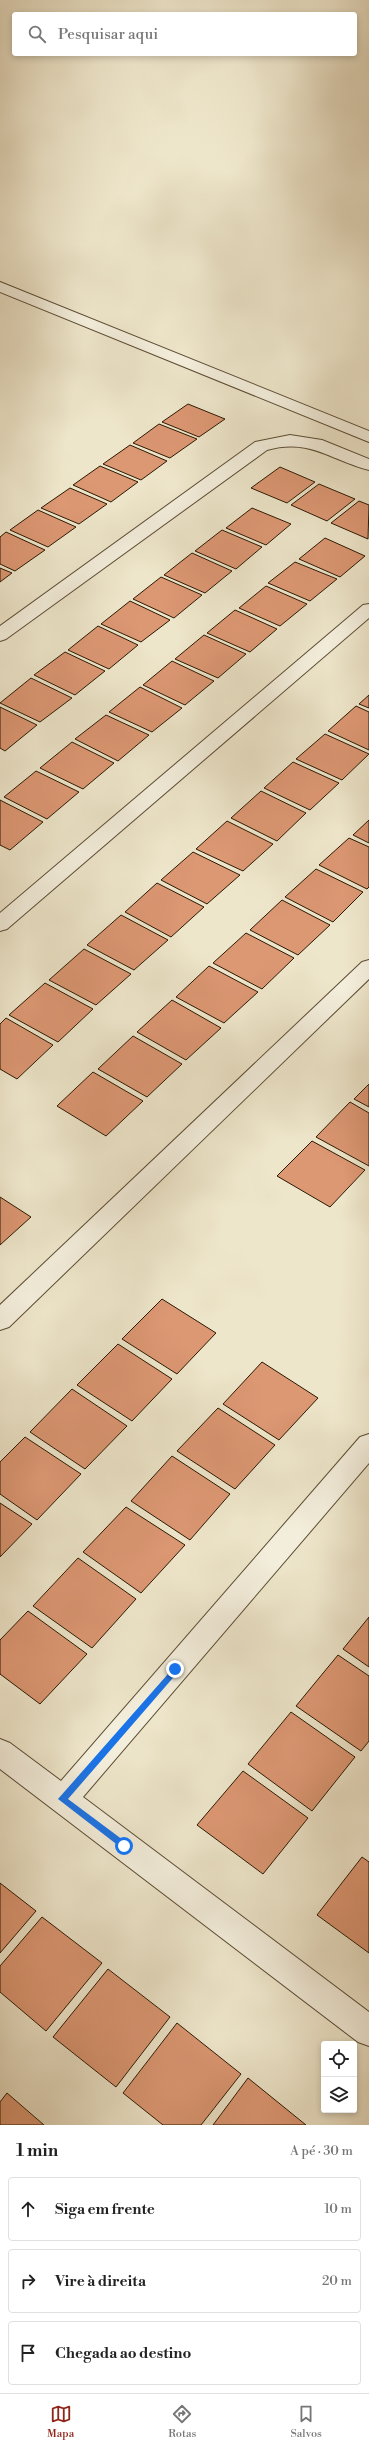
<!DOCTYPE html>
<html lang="pt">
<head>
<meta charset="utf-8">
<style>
	:root { --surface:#fff; --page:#f2f2f2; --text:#222; --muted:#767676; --line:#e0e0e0; --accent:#8f2418 }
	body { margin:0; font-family:"Libre Bodoni",serif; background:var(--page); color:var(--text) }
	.controls { position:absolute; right:12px; bottom:12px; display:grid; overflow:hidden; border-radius:4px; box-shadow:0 2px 6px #0003 }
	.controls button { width:36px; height:36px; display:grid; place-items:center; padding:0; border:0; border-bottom:1px solid var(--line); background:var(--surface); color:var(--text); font:20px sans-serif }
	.stop { position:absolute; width:12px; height:12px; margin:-9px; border:3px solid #1a73e8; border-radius:50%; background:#fff }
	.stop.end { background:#1a73e8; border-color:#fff; box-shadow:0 1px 4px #0008 }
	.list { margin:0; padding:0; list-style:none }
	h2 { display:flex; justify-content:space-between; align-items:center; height:52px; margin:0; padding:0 16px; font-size:17px }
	h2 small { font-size:13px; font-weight:400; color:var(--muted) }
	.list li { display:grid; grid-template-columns:26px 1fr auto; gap:12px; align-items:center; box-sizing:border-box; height:64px; margin:0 8px 8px; padding:0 8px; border:1px solid var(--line); border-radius:4px }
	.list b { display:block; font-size:15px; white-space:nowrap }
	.list em { font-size:13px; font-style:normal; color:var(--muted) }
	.icon { flex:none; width:22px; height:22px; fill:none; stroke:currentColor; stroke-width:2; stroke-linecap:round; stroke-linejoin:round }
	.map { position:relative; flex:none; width:369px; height:2125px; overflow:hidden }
	.search { position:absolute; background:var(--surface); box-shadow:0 2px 6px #0003; left:12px; right:12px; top:12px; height:44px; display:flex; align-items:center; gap:10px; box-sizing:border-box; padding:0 14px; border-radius:4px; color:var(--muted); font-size:15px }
	.sheet { height:268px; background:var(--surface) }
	nav { display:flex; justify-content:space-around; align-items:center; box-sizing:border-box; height:56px; border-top:1px solid var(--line); background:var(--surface); font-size:11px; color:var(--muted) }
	nav a { display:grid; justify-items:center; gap:2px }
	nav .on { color:var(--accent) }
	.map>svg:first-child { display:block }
	.building { fill:#dc9773; stroke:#2a1902 }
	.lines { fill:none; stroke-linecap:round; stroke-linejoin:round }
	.street-casing { stroke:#5b4c34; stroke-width:2 }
	.street { fill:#f4efdd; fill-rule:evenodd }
	.route { fill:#1a73e8 }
</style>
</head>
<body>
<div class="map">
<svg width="369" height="2125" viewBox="0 0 369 2125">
	<rect width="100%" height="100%" fill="#eee6cb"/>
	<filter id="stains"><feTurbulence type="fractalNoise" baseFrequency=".005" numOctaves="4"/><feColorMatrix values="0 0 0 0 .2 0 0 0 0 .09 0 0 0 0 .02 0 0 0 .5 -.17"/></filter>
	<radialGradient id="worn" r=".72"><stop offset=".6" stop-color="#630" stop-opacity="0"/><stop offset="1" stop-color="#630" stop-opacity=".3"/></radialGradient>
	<!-- building -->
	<path class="building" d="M 188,404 L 225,419 L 199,437 L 162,422 Z
		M 159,424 L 197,439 L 170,458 L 133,443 Z
		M 130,445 L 167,461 L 141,480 L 103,464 Z
		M 100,466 L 138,482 L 111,502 L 73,485 Z
		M 280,467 L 315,482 L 287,503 L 251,488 Z
		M 319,484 L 355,499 L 327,521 L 291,505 Z
		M 70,488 L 107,504 L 79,524 L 41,508 Z
		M 359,501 L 369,505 L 368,539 L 331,523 Z
		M 252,508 L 291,524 L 266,545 L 226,528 Z
		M 38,510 L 76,527 L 48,547 L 10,530 Z
		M 222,530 L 262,547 L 236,569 L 195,551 Z
		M 6,532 L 45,550 L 15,571 L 0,564 L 0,537 Z
		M 325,538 L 365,556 L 340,577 L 299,559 Z
		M 192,553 L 232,571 L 205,593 L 164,575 Z
		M 295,562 L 337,579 L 310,601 L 268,583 Z
		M 0,568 L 12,573 L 0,582 Z
		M 161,577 L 202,595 L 174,618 L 133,599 Z
		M 266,586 L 307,604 L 280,626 L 239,608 Z
		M 130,601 L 170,620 L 141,642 L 101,624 Z
		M 235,610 L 277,629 L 250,652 L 207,633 Z
		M 98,626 L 138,645 L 109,669 L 68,650 Z
		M 204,635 L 246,654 L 218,678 L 175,659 Z
		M 65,652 L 105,671 L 75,695 L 34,675 Z
		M 172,661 L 214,681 L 185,705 L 143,685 Z
		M 31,678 L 72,698 L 40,722 L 0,703 Z
		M 140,687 L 182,708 L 152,732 L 109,712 Z
		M 369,695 L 369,708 L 359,704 Z
		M 356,706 L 369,712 L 369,750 L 328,731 Z
		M 0,707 L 37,725 L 5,751 L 0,748 Z
		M 106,715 L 149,735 L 118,761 L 75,739 Z
		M 325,734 L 369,754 L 342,780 L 296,759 Z
		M 72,742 L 114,763 L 83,789 L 40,768 Z
		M 293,762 L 339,783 L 310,810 L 264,788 Z
		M 36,771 L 79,792 L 47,819 L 4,797 Z
		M 261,791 L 306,813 L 277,841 L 231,818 Z
		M 0,800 L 43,822 L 10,850 L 0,845 Z
		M 369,820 L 369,843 L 353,835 Z
		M 227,821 L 273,844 L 243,871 L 196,849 Z
		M 349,838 L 369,847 L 369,887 L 367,889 L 319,865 Z
		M 193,852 L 240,875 L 207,904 L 161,880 Z
		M 316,869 L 363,892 L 333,922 L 285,897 Z
		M 157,883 L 204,907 L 171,937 L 125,912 Z
		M 282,900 L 330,925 L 298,955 L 250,930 Z
		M 121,915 L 168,940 L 134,970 L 87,945 Z
		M 246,933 L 294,958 L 262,989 L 213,963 Z
		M 84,949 L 131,974 L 96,1005 L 49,980 Z
		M 209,966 L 258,992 L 224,1023 L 176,997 Z
		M 45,983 L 93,1009 L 58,1042 L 9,1015 Z
		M 172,1000 L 221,1028 L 186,1060 L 137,1032 Z
		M 6,1018 L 53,1045 L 17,1079 L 0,1069 L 0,1024 Z
		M 133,1036 L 182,1064 L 147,1097 L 98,1069 Z
		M 93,1072 L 143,1101 L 106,1136 L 57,1106 Z
		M 369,1084 L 369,1107 L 354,1099 Z
		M 350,1102 L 369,1113 L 369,1166 L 316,1137 Z
		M 312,1141 L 365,1170 L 330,1207 L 277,1176 Z
		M 0,1197 L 31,1217 L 0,1245 Z
		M 162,1299 L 216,1333 L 177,1374 L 122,1339 Z
		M 118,1344 L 172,1379 L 132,1421 L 77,1385 Z
		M 262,1362 L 318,1398 L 279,1440 L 223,1404 Z
		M 72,1389 L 127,1426 L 85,1469 L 30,1432 Z
		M 218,1408 L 275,1445 L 235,1489 L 177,1451 Z
		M 25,1437 L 81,1474 L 37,1520 L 0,1494 L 0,1462 Z
		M 172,1456 L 230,1494 L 190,1540 L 131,1501 Z
		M 0,1503 L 32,1524 L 0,1557 Z
		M 126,1507 L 185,1545 L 141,1593 L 83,1552 Z
		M 78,1558 L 136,1599 L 92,1648 L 33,1606 Z
		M 28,1611 L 87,1654 L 40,1704 L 0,1674 L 0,1640 Z
		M 369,1617 L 369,1667 L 343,1649 Z
		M 338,1655 L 369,1676 L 369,1741 L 361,1751 L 296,1706 Z
		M 291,1712 L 355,1757 L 312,1811 L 248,1764 Z
		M 243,1771 L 308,1818 L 263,1874 L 197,1825 Z
		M 362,1857 L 369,1862 L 369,1953 L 317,1915 Z
		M 0,1883 L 36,1911 L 0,1953 Z
		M 42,1917 L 102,1963 L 46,2031 L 0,1992 L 0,1966 Z
		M 108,1969 L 170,2017 L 116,2087 L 53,2037 Z
		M 177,2023 L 241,2074 L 201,2125 L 163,2125 L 123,2093 Z
		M 248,2078 L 306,2125 L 213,2125 Z
		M 7,2093 L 44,2125 L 0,2125 L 0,2102 Z"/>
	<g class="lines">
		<!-- street casing -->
		<g class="street-casing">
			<path id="street" d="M 0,282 L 369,431 L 369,442 L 0,292 Z
				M 290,435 L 322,440 L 369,459 L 369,470 C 330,460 310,438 267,450 L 6,639 L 0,641 L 0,626 L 255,442 Z
				M 369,604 L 369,618 L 7,929 L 0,931 L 0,913 L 363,605 Z
				M 369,960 L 369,979 L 9,1327 L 0,1330 L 0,1305 L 362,962 Z
				M 369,1434 L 369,1463 L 83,1797 L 369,2012 L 369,2046 L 358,2042 L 0,1769 L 0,1739 L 10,1743 L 61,1781 L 360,1437 Z"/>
		</g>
		<!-- street -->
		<use href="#street" class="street"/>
	</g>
	<!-- route -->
	<path class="route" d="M 175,1666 L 179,1669 L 178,1672 L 68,1799 L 127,1843 L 127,1848 L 124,1850 L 58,1799 Z"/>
	<rect width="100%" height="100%" filter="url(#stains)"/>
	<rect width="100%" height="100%" fill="url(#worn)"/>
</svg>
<div class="controls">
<button><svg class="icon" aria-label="locate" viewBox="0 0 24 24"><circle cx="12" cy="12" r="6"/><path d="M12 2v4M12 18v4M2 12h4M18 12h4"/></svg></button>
<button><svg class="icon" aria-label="layers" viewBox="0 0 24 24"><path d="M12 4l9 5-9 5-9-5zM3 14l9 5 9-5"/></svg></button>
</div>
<div class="stop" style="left:124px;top:1846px"></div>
<div class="stop end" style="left:175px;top:1669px"></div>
<div class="search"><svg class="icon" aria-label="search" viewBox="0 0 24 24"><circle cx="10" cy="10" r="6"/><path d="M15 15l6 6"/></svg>Pesquisar aqui</div>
</div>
<section class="sheet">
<h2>1 min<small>A pé · 30 m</small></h2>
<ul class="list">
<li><svg class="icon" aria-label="ahead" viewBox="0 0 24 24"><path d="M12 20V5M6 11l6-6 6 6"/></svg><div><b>Siga em frente</b></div><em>10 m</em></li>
<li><svg class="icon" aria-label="right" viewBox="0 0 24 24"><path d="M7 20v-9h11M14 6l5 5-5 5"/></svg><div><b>Vire à direita</b></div><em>20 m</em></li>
<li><svg class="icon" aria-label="arrive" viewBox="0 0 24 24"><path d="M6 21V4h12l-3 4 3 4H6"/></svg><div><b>Chegada ao destino</b></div></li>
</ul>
</section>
<nav>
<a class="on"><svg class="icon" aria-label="map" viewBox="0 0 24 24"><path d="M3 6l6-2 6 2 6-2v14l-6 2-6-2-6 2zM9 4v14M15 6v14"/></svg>Mapa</a>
<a><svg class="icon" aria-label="directions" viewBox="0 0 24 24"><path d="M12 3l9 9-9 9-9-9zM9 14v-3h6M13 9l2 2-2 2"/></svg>Rotas</a>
<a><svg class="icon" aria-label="saved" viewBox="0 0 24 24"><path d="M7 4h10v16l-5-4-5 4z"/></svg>Salvos</a>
</nav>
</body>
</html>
